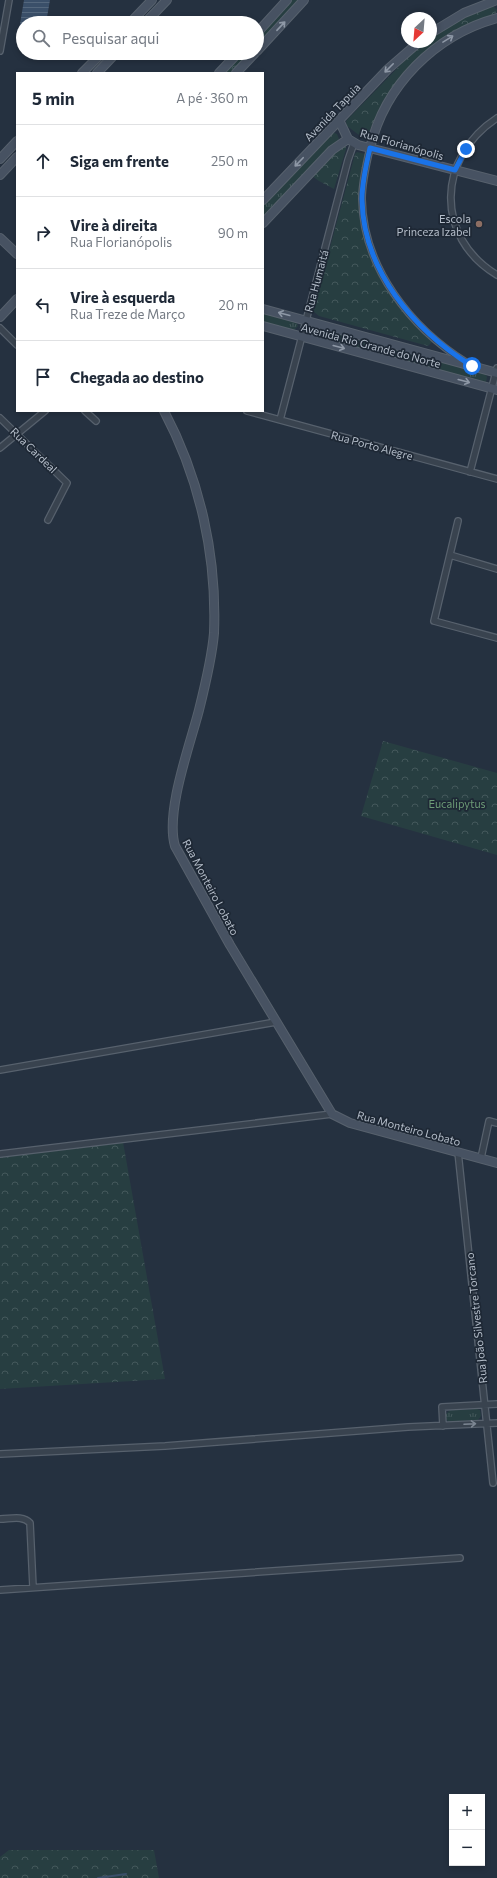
<!DOCTYPE html>
<html lang="pt">
<head>
<meta charset="utf-8">
<style>
	:root { --surface:#fff; --page:#f6f6f7; --text:#1f2937; --muted:#747a83; --line:#e0e1e3 }
	body { margin:0; font-family:Commissioner,sans-serif; background:var(--page); color:var(--text) }
	.controls { position:absolute; right:12px; bottom:12px; display:grid; overflow:hidden; border-radius:0px; box-shadow:0 2px 6px #0003 }
	.controls button { width:36px; height:36px; display:grid; place-items:center; padding:0; border:0; border-bottom:1px solid var(--line); background:var(--surface); color:var(--text); font:20px sans-serif }
	.compass { position:absolute; left:401px; top:12px; width:36px; height:36px; border-radius:50%; background:var(--surface); box-shadow:0 2px 6px #0003; rotate:206deg }
	.stop { position:absolute; width:12px; height:12px; margin:-9px; border:3px solid #1a73e8; border-radius:50%; background:#fff }
	.stop.end { background:#1a73e8; border-color:#fff; box-shadow:0 1px 4px #0008 }
	.list { margin:0; padding:0; list-style:none }
	h2 { display:flex; justify-content:space-between; align-items:center; height:52px; margin:0; padding:0 16px; font-size:17px }
	h2 small { font-size:13px; font-weight:400; color:var(--muted) }
	.list li { display:grid; grid-template-columns:26px 1fr auto; gap:12px; align-items:center; box-sizing:border-box; height:72px; padding:0 16px; border-top:1px solid var(--line) }
	.list b { display:block; font-size:15px; white-space:nowrap }
	.list p { margin:0; font-size:13px; white-space:nowrap; color:var(--muted) }
	.list em { font-size:13px; font-style:normal; color:var(--muted) }
	.icon { flex:none; width:22px; height:22px; fill:none; stroke:currentColor; stroke-width:2; stroke-linecap:round; stroke-linejoin:round }
	.map { position:relative; flex:none; width:497px; height:1878px; overflow:hidden }
	.search { position:absolute; background:var(--surface); box-shadow:0 2px 6px #0003; left:16px; top:16px; width:248px; height:44px; display:flex; align-items:center; gap:10px; box-sizing:border-box; padding:0 14px; border-radius:22px; color:var(--muted); font-size:15px }
	.panel { position:absolute; background:var(--surface); box-shadow:0 2px 6px #0003; left:16px; top:72px; width:248px; height:340px; border-radius:0px }
	.map>svg:first-child { display:block }
	.grass { fill:url(#grass-tufts) }
	.forest { fill:url(#forest-crowns) }
	.water { fill:url(#water-rules) }
	.lines { fill:none; stroke-linecap:round; stroke-linejoin:round }
	.stream { stroke:#3a4f69; stroke-width:2 }
	.street-casing { stroke:#57616d; stroke-width:8 }
	.secondary-casing { stroke:#57616d; stroke-width:10 }
	.street { stroke:#39434f; stroke-width:5.5 }
	.secondary { stroke:#475262; stroke-width:8 }
	.oneway { stroke:#8e98a6 }
	.oneway2 { stroke:#7d8793 }
	.route { stroke:#1a73e8; stroke-width:5 }
	.education-dot { fill:#8d6e63; stroke:#1e2835; stroke-width:1.5 }
	.labels { text-anchor:middle; dominant-baseline:central; stroke-width:3.5; stroke-linejoin:round; paint-order:stroke }
	.street-label { font-size:11px; fill:#b5beca; stroke:#1e2835 }
	.poi-label { font-size:11px; fill:#b5beca; stroke:#1e2835; text-anchor:end }
	.park-label { font-size:11px; fill:#6c9b76; stroke:#1e2835 }
</style>
</head>
<body>
<div class="map">
<svg width="497" height="1878" viewBox="0 0 497 1878">
	<defs>
		<pattern id="grass-tufts" width="24" height="20" patternUnits="userSpaceOnUse"><rect width="24" height="20" fill="#273e41"/><path d="M3 7l-1-3M5 7V3M7 7l1-3M15 17l-1-3M17 17v-4M19 17l1-3" fill="none" stroke="#44585b"/></pattern>
		<pattern id="forest-crowns" width="20" height="18" patternUnits="userSpaceOnUse"><rect width="20" height="18" fill="#273e41"/><path d="M2 6a3 3 0 1 1 6 0M12 15a3 3 0 1 1 6 0" fill="none" stroke="#44585b"/></pattern>
		<pattern id="water-rules" width="6" height="5" patternUnits="userSpaceOnUse"><rect width="6" height="5" fill="#3a4f69"/><path d="M0 2.5h6" fill="none" stroke="#54677d"/></pattern>
	</defs>
	<rect width="100%" height="100%" fill="#253140"/>
	<!-- grass -->
	<path class="grass" d="M 332,132 L 337,134 L 339,139 L 263,218 L 263,202 Z
		M 263,312 L 296,321 L 298,326 L 293,331 L 263,323 Z
		M 314,326 L 485,374 L 487,377 L 486,382 L 484,383 L 312,336 L 310,330 Z
		M 477,1409 L 480,1410 L 481,1416 L 478,1420 L 449,1422 L 446,1419 L 446,1414 L 450,1410 Z"/>
	<!-- forest -->
	<path class="forest" d="M 291,0 L 298,0 L 257,45 L 257,36 Z
		M 493,6 L 497,10 L 496,13 L 447,35 L 425,53 L 394,86 L 383,101 L 367,136 L 363,138 L 347,126 L 346,121 L 418,47 L 424,42 L 431,42 L 431,37 C 451,24 471,14 493,6 Z
		M 240,53 L 250,53 L 230,73 L 221,73 Z
		M 343,144 L 346,145 L 346,149 L 334,189 L 319,181 L 312,176 Z
		M 357,152 L 365,154 C 363,168 360,182 360,196 C 356,256 394,302 433,341 L 428,346 L 319,316 L 313,311 L 355,154 Z
		M 383,741 L 497,773 L 497,855 L 361,816 Z
		M 123,1142 L 165,1379 L 0,1389 L 0,1156 Z
		M 9,1850 L 154,1850 L 159,1878 L 0,1878 L 0,1857 Z"/>
	<!-- water -->
	<path class="water" d="M 24,0 L 50,0 L 46,23 L 23,23 L 23,43 L 17,42 Z"/>
	<g class="lines">
		<!-- stream -->
		<path class="stream" d="M 98,1878 L 126,1874"/>
		<!-- street casing -->
		<g class="street-casing">
			<path id="street" d="M 0,51 L 9,0
				M 497,118 C 437,157 434,237 497,275
				M 370,148 C 366,165 362,182 362,199 C 363,268 411,328 467,363
				M 0,328 L 17,345
				M 85,411 L 96,421
				M 247,411 L 497,479
				M 0,418 L 67,483 L 48,520
				M 280,420 L 348,160 L 354,143
				M 0,448 L 45,411
				M 470,472 L 497,368
				M 458,521 L 434,621 L 497,638
				M 450,555 L 497,569
				M 0,1070 L 276,1022
				M 458,1152 L 493,1483
				M 0,1154 L 332,1114
				M 481,1158 L 489,1121 L 497,1123
				M 443,1426 L 442,1407 L 497,1404
				M 0,1454 L 165,1446 L 408,1427 L 497,1423
				M 0,1519 C 10,1519 23,1515 30,1523 L 33,1587
				M 0,1590 L 460,1558"/>
		</g>
		<!-- secondary casing -->
		<g class="secondary-casing">
			<path id="secondary" d="M 130,23 L 152,0
				M 145,23 L 167,0
				M 257,33 L 287,0
				M 431,33 L 464,13 L 497,0
				M 257,51 L 304,0
				M 82,73 L 102,53
				M 97,73 L 116,53
				M 219,73 L 238,53
				M 236,73 L 255,53
				M 339,120 L 348,139 L 358,145 L 497,181
				M 370,148 C 385,85 435,35 497,18
				M 0,159 L 17,141
				M 0,175 L 17,157
				M 263,200 L 388,69 L 419,42
				M 263,223 L 332,150 L 348,139
				M 0,238 L 17,254
				M 263,309 L 497,373
				M 0,317 L 17,299
				M 263,326 L 497,390
				M 164,411 C 200,479 217,556 214,633 C 212,658 205,686 199,710 C 190,745 165,812 175,846 L 230,945 L 332,1114 L 350,1123 L 497,1163"/>
		</g>
		<!-- street -->
		<use href="#street" class="street"/>
		<!-- secondary -->
		<use href="#secondary" class="secondary"/>
	</g>
	<!-- one-way arrows -->
	<defs><path id="oneway-shaft" d="M-6 0H5M1.5-3L5.5 0L1.5 3" fill="none" stroke-width="1.6" stroke-linecap="round" stroke-linejoin="round"/></defs>
	<g class="oneway">
		<use href="#oneway-shaft" transform="translate(281 26) rotate(-47)"/>
		<use href="#oneway-shaft" transform="translate(448 39) rotate(-32)"/>
		<use href="#oneway-shaft" transform="translate(389 68) rotate(135)"/>
		<use href="#oneway-shaft" transform="translate(299 162) rotate(134)"/>
		<use href="#oneway-shaft" transform="translate(284 314) rotate(-165)"/>
		<use href="#oneway-shaft" transform="translate(339 347) rotate(15)"/>
		<use href="#oneway-shaft" transform="translate(464 381) rotate(15)"/>
	</g>
	<use class="oneway2" href="#oneway-shaft" transform="translate(470 1424) rotate(-3)"/>
	<g class="lines">
		<!-- route -->
		<path class="route" d="M 466,149 L 455,170 L 370,148 C 366,165 362,182 362,199 C 363,271 414,330 472,366"/>
	</g>
	<!-- markers -->
	<circle class="education-dot" cx="479" cy="224" r="4"/>
	<g class="labels">
		<!-- street labels -->
		<g class="street-label">
			<text transform="translate(332 112) rotate(-46)">Avenida Tapuia</text>
			<text transform="translate(402 144) rotate(16)">Rua Florianópolis</text>
			<text transform="translate(316 281) rotate(-75)">Rua Humaitá</text>
			<text transform="translate(371 345) rotate(15)">Avenida Rio Grande do Norte</text>
			<text transform="translate(372 445) rotate(15)">Rua Porto Alegre</text>
			<text transform="translate(34 450) rotate(44)">Rua Cardeal</text>
			<text transform="translate(211 887) rotate(62)">Rua Monteiro Lobato</text>
			<text transform="translate(409 1128) rotate(15)">Rua Monteiro Lobato</text>
			<text transform="translate(476 1318) rotate(-96)">Rua João Silvestre Torcano</text>
		</g>
		<!-- poi labels -->
		<g class="poi-label">
			<text x="471" y="218">Escola<tspan x="471" dy="13">Princeza Izabel</tspan></text>
		</g>
		<!-- park labels -->
		<g class="park-label">
			<text x="457" y="803">Eucalipytus</text>
		</g>
	</g>
</svg>
<div class="controls">
<button>+</button>
<button>−</button>
</div>
<svg class="compass" viewBox="-18 -18 36 36"><path d="M0-13l5 13h-10z" fill="#e53935"/><path d="M0 13l5-13h-10z" fill="#747a83"/></svg>
<div class="stop" style="left:472px;top:366px"></div>
<div class="stop end" style="left:466px;top:149px"></div>
<div class="search"><svg class="icon" aria-label="search" viewBox="0 0 24 24"><circle cx="10" cy="10" r="6"/><path d="M15 15l6 6"/></svg>Pesquisar aqui</div>
<section class="panel">
<h2>5 min<small>A pé · 360 m</small></h2>
<ul class="list">
<li><svg class="icon" aria-label="ahead" viewBox="0 0 24 24"><path d="M12 20V5M6 11l6-6 6 6"/></svg><div><b>Siga em frente</b></div><em>250 m</em></li>
<li><svg class="icon" aria-label="right" viewBox="0 0 24 24"><path d="M7 20v-9h11M14 6l5 5-5 5"/></svg><div><b>Vire à direita</b><p>Rua Florianópolis</p></div><em>90 m</em></li>
<li><svg class="icon" aria-label="left" viewBox="0 0 24 24"><path d="M17 20v-9H6M10 6l-5 5 5 5"/></svg><div><b>Vire à esquerda</b><p>Rua Treze de Março</p></div><em>20 m</em></li>
<li><svg class="icon" aria-label="arrive" viewBox="0 0 24 24"><path d="M6 21V4h12l-3 4 3 4H6"/></svg><div><b>Chegada ao destino</b></div></li>
</ul>
</section>
</div>
</body>
</html>
